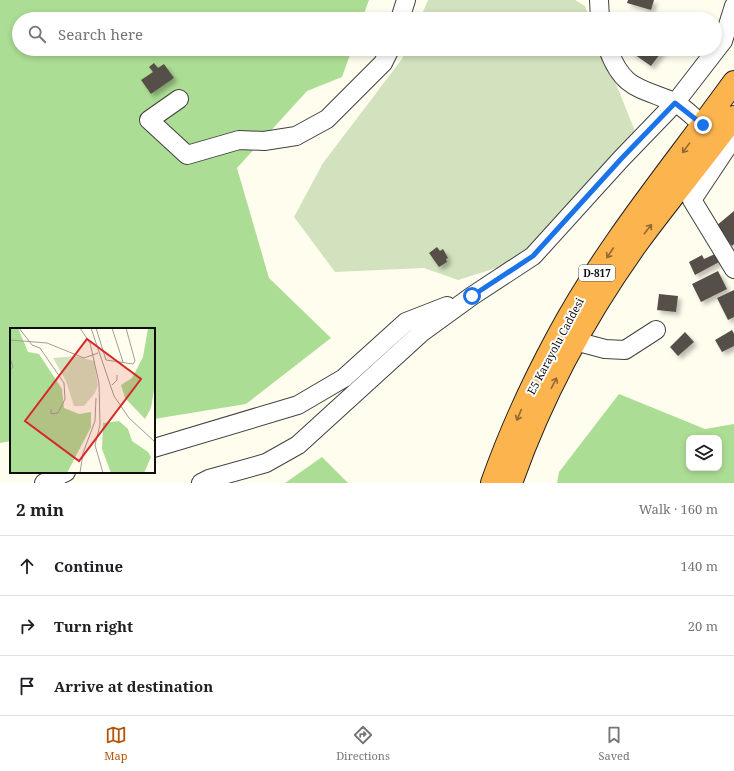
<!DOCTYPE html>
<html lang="en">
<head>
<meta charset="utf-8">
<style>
	:root { --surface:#fff; --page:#f2f2f2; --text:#202124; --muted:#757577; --line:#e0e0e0; --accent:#b45309 }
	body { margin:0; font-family:"Noto Serif",serif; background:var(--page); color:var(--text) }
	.controls { position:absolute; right:12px; bottom:12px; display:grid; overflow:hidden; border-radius:8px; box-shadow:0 2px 6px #0003 }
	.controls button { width:36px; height:36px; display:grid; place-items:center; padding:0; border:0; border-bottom:1px solid var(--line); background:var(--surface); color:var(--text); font:20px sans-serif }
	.stop { position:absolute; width:12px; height:12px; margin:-9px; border:3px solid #1a73e8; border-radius:50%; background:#fff }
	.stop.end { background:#1a73e8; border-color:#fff; box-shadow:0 1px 4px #0008 }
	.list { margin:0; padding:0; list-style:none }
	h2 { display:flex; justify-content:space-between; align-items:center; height:52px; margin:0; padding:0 16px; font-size:17px }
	h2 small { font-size:13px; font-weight:400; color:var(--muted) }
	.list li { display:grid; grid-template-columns:26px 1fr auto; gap:12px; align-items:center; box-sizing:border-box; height:60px; padding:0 16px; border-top:1px solid var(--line) }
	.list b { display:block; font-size:15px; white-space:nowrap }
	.list em { font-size:13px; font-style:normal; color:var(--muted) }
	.icon { flex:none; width:22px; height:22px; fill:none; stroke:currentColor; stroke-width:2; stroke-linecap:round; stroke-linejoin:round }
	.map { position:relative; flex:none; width:734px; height:483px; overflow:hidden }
	.search { position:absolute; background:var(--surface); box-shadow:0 2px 6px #0003; left:12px; right:12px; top:12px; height:44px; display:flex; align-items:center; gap:10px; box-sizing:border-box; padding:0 14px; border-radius:22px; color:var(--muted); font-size:15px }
	.sheet { height:232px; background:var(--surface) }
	nav { display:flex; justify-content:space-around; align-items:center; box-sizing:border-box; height:56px; border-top:1px solid var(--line); background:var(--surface); font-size:11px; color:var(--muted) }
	nav a { display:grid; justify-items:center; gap:2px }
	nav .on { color:var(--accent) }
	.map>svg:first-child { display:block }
	.forest { fill:#acdd94; fill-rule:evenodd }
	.cemetery { fill:#d2e2be }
	.building { fill:#575049; filter:url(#shadow) }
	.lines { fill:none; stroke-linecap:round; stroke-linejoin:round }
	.minor-casing { stroke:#414141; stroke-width:20 }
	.highway-casing { stroke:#1f1f1f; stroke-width:24 }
	.minor { stroke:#fff; stroke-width:18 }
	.highway { stroke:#fcb44f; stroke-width:22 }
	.oneway { stroke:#916932 }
	.route { stroke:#1a73e8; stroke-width:5 }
	.labels { text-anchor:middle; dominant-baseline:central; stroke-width:4; stroke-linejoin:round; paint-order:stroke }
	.shield { fill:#fff; stroke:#565656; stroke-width:1 }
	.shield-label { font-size:10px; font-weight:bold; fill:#0e0e0e }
	.street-label { font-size:11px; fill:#0e0e0e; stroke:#fff }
	.inset-road { fill:none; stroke:#9f9e94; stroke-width:1 }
	.view { fill:#d62828; fill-opacity:0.15; stroke:#d62828; stroke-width:2 }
	.inset-edge { fill:none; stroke:#0e0e0e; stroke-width:2 }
</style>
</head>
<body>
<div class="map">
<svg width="734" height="483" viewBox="0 0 734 483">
	<defs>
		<filter id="shadow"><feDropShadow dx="3.5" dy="3.5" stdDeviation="2" flood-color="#0004"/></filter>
	</defs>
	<rect width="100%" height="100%" fill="#fffeee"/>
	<!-- forest -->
	<path class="forest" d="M 0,0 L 369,0 L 362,19 L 19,19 L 19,49 L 352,49 L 342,77 L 307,91 L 237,168 L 269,278 L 331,338 L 246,404 L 154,419 L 154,329 L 11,329 L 11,441 L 0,443 Z
		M 619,394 L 705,429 L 734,424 L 734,483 L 557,483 L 559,472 ZM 689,438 L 719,438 L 719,468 L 689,468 Z
		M 322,457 L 348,483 L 285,483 Z"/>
	<!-- cemetery -->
	<path class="cemetery" d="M 428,0 L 575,0 L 585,6 L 590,19 L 420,19 Z
		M 407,49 L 602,49 L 637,136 L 519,261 L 458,280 L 424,268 L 335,272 L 294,217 L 323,163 L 402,59 Z"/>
	<!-- building -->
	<path class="building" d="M 628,0 L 654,0 L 651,10 L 627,3 Z
		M 633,49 L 662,49 L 663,50 L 651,66 L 631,52 Z
		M 154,63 L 158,68 L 164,64 L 174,78 L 151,94 L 141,80 L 153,72 L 149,67 Z
		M 734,211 L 734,244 L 732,246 L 716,226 Z
		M 437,247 L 440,251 L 443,249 L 448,258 L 446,259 L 447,262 L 439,267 L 429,253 Z
		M 717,253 L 721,261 L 695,275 L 689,262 L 702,255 L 704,259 Z
		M 718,271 L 727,289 L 701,302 L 692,284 Z
		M 734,290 L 734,317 L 728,320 L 717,298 Z
		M 659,294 L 678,296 L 676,312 L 657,310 Z
		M 732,330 L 734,334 L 734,346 L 722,352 L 715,340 Z
		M 685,332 L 694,342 L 678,356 L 670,347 Z"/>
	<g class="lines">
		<!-- minor casing -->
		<g class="minor-casing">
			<path id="minor" d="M 599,0 L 600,19
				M 400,19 L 406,0
				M 608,49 C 623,89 638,87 674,102 C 684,107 694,118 703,125
				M 179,99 L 149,120 L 187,155 L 239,140 L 264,141 L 296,136 L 327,119 L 383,63 L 390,49
				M 734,137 L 692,200 L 734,269
				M 575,341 L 605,349 L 625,350 L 656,330
				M 154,448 L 298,405 L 344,378 L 406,322 L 447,306
				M 44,483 L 66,472
				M 201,483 L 209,479 L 266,463 L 298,445 L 421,333 L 472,296 L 533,256 L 621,159 L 675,103 L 723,41 L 734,6"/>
		</g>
		<!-- highway casing -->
		<g class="highway-casing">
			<path id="highway" d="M 492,483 C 510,432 532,384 558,336 C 606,246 674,165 734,82
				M 511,483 C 541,398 585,316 638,242 C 669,200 703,159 734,117"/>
		</g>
		<!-- minor -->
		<use href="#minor" class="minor"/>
		<!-- highway -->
		<use href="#highway" class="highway"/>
	</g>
	<!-- one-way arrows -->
	<defs><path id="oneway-shaft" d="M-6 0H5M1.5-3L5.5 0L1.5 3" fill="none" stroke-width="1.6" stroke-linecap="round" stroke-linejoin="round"/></defs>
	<g class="oneway">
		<use href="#oneway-shaft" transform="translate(686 148) rotate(126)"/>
		<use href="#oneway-shaft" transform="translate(648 229) rotate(-52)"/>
		<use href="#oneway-shaft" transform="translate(610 253) rotate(123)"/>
		<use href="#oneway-shaft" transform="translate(554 383) rotate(-63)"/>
		<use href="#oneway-shaft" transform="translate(519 415) rotate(113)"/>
	</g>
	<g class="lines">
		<!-- route -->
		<path class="route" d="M 472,296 L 533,256 L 621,159 L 675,103 L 703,125"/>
	</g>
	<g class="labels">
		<!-- shield labels -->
		<rect class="shield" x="579" y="265" width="36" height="16" rx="3"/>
		<g class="shield-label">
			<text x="597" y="273">D-817</text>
		</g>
		<!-- street labels -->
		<g class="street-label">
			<text transform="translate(555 346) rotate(-62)">E5 Karayolu Caddesi</text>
		</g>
	</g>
	<!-- overview -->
	<g transform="translate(10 328)">
		<rect width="145" height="145" fill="#fffeee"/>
		<path d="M 0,0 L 8,0 L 18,24 L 29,26 L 52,61 L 54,80 L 69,86 L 81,84 L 81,99 L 57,145 L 0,145 ZM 138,0 L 145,0 L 145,56 L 141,80 L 135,91 L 115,70 L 111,57 L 122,50 L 133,29 ZM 109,93 L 118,101 L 122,113 L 138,124 L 141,129 L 134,145 L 101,145 L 92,121 L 93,95 Z" fill="#acdd94"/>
		<path d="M 65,28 L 84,33 L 88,57 L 85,65 L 74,78 L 64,78 L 56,53 L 43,30 Z" fill="#d2e2be"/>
		<path class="inset-road" d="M 9,0 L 22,17 L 30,20 L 54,55 L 55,71 L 48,85 L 41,86 L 41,81M 70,0 L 80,15 L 89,55 L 90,97 L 85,117 L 93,145M 81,0 L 104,68 L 119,90 L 145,114M 86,0 L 96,32 L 123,36 L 125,33 L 116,0M 102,0 L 113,34M 0,12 L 37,15 L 74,30 L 88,25M 0,30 L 3,39 L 0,42M 102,57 L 107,52 L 107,47M 70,145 L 73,125 L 85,93 L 86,70"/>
		<path class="view" d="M 77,11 L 131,51 L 69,133 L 15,93 Z"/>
		<rect width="145" height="145" class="inset-edge"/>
	</g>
</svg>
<div class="controls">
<button><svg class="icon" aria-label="layers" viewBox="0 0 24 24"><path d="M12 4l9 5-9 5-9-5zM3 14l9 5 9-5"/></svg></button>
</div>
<div class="stop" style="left:472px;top:296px"></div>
<div class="stop end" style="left:703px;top:125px"></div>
<div class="search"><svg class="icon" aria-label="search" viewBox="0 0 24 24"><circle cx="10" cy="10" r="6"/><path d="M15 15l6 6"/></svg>Search here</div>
</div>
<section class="sheet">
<h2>2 min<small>Walk · 160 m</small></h2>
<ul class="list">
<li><svg class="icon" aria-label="ahead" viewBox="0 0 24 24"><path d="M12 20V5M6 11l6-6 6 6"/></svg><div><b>Continue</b></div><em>140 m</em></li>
<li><svg class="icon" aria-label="right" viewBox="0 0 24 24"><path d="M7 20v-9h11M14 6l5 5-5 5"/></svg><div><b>Turn right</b></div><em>20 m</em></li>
<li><svg class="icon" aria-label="arrive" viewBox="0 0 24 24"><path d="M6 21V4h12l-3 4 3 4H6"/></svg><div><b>Arrive at destination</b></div></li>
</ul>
</section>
<nav>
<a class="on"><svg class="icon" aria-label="map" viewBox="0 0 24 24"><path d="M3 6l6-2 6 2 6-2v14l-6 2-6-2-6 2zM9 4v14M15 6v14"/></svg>Map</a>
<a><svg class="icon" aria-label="directions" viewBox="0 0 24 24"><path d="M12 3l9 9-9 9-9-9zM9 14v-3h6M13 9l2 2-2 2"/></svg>Directions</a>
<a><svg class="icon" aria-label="saved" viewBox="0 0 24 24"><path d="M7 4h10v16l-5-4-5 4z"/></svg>Saved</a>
</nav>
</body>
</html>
